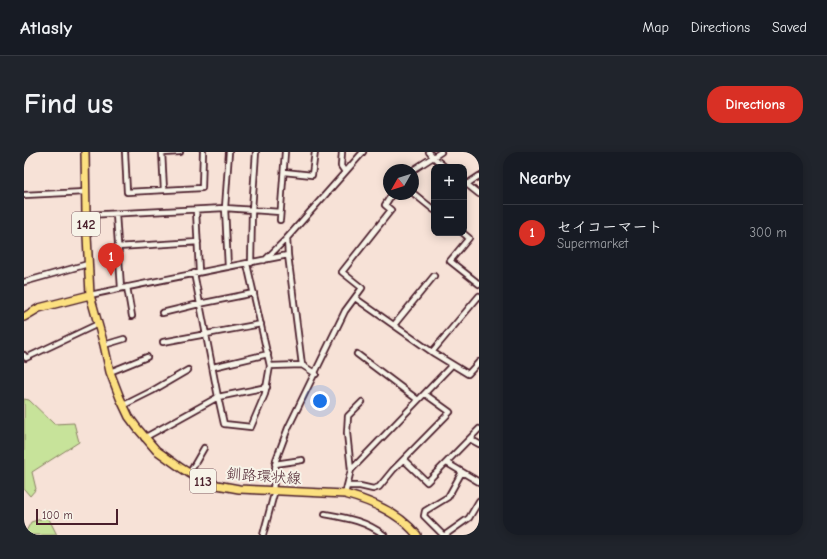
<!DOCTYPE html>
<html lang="en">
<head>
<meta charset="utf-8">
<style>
	:root { --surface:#171b24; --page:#20242c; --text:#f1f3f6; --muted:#9ea1a6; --line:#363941; --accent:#d93025 }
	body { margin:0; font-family:"Comic Neue","Klee One",sans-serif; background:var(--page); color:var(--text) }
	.controls { position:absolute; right:12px; top:12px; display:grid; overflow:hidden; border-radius:8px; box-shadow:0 2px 10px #0003 }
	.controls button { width:36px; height:36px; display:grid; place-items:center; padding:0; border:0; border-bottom:1px solid var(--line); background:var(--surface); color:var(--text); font:20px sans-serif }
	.compass { position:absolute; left:359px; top:12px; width:36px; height:36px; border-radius:50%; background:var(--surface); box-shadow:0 2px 10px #0003; rotate:231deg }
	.scale { position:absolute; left:12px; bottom:10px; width:82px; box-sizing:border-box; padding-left:4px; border:2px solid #4a1f2b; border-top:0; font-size:11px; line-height:14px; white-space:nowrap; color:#4a1f2b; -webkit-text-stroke:3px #f7f3e8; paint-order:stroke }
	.you { position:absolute; left:296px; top:249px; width:14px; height:14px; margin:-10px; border:3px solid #fff; border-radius:50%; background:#1a73e8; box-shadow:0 0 0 6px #1a73e833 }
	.badge { display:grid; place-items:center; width:26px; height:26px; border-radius:50%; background:var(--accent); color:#fff; font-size:13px; font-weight:700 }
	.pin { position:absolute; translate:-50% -33px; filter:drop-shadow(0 1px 2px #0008) }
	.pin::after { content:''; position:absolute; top:21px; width:14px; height:12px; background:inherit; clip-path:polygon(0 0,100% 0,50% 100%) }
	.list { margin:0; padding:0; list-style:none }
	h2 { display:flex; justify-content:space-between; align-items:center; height:52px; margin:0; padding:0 16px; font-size:17px }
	h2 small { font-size:13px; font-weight:400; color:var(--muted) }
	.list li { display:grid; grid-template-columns:26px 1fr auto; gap:12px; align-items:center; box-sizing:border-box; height:56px; padding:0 16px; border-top:1px solid var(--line) }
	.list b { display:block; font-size:15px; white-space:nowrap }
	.list p { margin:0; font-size:13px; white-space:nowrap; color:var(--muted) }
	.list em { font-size:13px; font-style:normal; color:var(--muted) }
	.map { position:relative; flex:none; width:455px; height:383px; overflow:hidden; border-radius:16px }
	header { display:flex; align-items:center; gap:24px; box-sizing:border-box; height:56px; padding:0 20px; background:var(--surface); border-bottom:1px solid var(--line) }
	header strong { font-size:19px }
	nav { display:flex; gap:22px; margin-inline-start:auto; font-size:14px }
	.intro { display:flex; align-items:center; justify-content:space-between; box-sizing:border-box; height:96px; padding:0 24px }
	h1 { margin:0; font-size:28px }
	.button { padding:10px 18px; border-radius:16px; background:var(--accent); color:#fff; font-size:14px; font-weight:700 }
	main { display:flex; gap:24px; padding:0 24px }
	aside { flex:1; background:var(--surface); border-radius:16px; box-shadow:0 2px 10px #0003 }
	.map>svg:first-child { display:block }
	.green { fill:#c7e39a; stroke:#888162 }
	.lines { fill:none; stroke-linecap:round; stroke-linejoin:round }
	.minor-casing { stroke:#4a1f2b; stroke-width:8 }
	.primary-casing { stroke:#4a1f2b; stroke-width:10 }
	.minor { stroke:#f7f3e8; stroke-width:4.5 }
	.primary { stroke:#fce080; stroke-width:7 }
	.labels { text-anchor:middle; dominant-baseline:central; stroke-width:4; stroke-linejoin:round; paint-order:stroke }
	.shield { fill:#f7f3e8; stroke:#7e5f64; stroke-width:1 }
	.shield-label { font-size:14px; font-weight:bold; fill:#4a1f2b }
	.street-label { font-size:15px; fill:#4a1f2b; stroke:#f7f3e8 }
</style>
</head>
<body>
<header>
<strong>Atlasly</strong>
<nav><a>Map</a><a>Directions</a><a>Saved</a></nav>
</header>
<div class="intro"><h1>Find us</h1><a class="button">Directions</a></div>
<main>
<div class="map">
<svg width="455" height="383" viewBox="0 0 455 383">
	<rect width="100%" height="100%" fill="#f7e2d7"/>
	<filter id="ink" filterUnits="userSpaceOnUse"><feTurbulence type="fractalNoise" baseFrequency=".025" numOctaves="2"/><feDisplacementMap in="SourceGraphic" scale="8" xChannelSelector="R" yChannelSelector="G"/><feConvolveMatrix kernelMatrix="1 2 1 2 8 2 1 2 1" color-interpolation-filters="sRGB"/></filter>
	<g filter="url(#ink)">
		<!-- green -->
		<path class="green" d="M 0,247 L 5,248 L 30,272 L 50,271 L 55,290 L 8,320 L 12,337 L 6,344 L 0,337 Z
			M 24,365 L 33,383 L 0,383 L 7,370 Z"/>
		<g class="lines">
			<!-- minor casing -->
			<g class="minor-casing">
				<path id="minor" d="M 101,0 L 103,40 L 178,36 L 179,0
					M 138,0 L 140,38
					M 318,0 L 317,14 L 321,20
					M 405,0 L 409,5 L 421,15
					M 138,1 L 156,0
					M 389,18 L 417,0
					M 260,20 L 288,23 L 291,0
					M 440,30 L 455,42
					M 443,32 L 455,24
					M 389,41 L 410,58
					M 0,43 L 61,40
					M 172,58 L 175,120
					M 92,62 L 97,136
					M 62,63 L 201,56 L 256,60
					M 256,68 L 261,0
					M 439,81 L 445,86 L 426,109 L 455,132
					M 263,86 L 264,103 L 278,213
					M 93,95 L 174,90
					M 241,108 L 263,86 L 339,0
					M 227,111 L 228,58 L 232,0
					M 204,115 L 201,56 L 205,0
					M 170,121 L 194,245 L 200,272 L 227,275 L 241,242 L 246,214 L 223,112
					M 0,130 L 64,112
					M 103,135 L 108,164
					M 66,143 C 132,129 198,116 264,103
					M 331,146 L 408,200 L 444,222 L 455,210
					M 138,161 L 175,152 L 230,141
					M 370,173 L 410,124
					M 139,190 L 237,172
					M 80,193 L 100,187
					M 408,200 L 455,144
					M 333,202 L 394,248
					M 0,203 L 2,206 L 74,172
					M 246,214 L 278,213 L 292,222
					M 189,215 L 244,202
					M 86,220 L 123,205
					M 100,253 L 128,239 L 164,218
					M 120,286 L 194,245 L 243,235
					M 446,287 L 455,292
					M 380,308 L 403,330 L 455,277
					M 423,311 L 455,330
					M 251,312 L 278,308
					M 327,318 L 428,213
					M 165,322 L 180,296
					M 323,334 L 336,334 L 349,337 L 355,335 L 369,318 L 426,260 L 401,242
					M 249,338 L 252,308 L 264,276 L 321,159 L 338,136 L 318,120 L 367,58 L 361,53 L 368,42
					M 321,342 L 327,318 L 323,281 L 324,264 L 338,250
					M 301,362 C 323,366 342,369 360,383
					M 239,383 L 251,338
					M 419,383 L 400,364 L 401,359 L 424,345 L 438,320
					M 421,383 L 445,366 L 455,349"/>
			</g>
			<!-- primary casing -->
			<g class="primary-casing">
				<path id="primary" d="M 61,0 L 62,63 L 66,143 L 80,193 L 86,220 L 96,246 L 105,265 L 114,277 L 132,298 L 157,316 L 178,329 L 193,333 L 215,337 L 321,342 C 347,349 376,362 393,383
					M 0,165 L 15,156 L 66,143"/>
			</g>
			<!-- minor -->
			<use href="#minor" class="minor"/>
			<!-- primary -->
			<use href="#primary" class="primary"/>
		</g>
	</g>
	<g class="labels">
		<!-- shield labels -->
		<g class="shield">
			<rect x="48" y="60" width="28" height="24" rx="3"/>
			<rect x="166" y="317" width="26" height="24" rx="3"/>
		</g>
		<g class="shield-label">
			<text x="62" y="72">142</text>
			<text x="179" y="329">113</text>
		</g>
		<!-- street labels -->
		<g class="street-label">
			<text transform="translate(240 324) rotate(4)">釧路環状線</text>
		</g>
	</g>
</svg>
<div class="controls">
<button>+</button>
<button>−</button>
</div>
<svg class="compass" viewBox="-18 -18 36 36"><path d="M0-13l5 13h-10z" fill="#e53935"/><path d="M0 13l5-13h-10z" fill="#9ea1a6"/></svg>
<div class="scale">100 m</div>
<div class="you"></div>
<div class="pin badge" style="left:87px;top:124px">1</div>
</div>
<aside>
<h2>Nearby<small></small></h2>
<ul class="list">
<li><span class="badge">1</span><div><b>セイコーマート</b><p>Supermarket</p></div><em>300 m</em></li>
</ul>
</aside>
</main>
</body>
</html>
